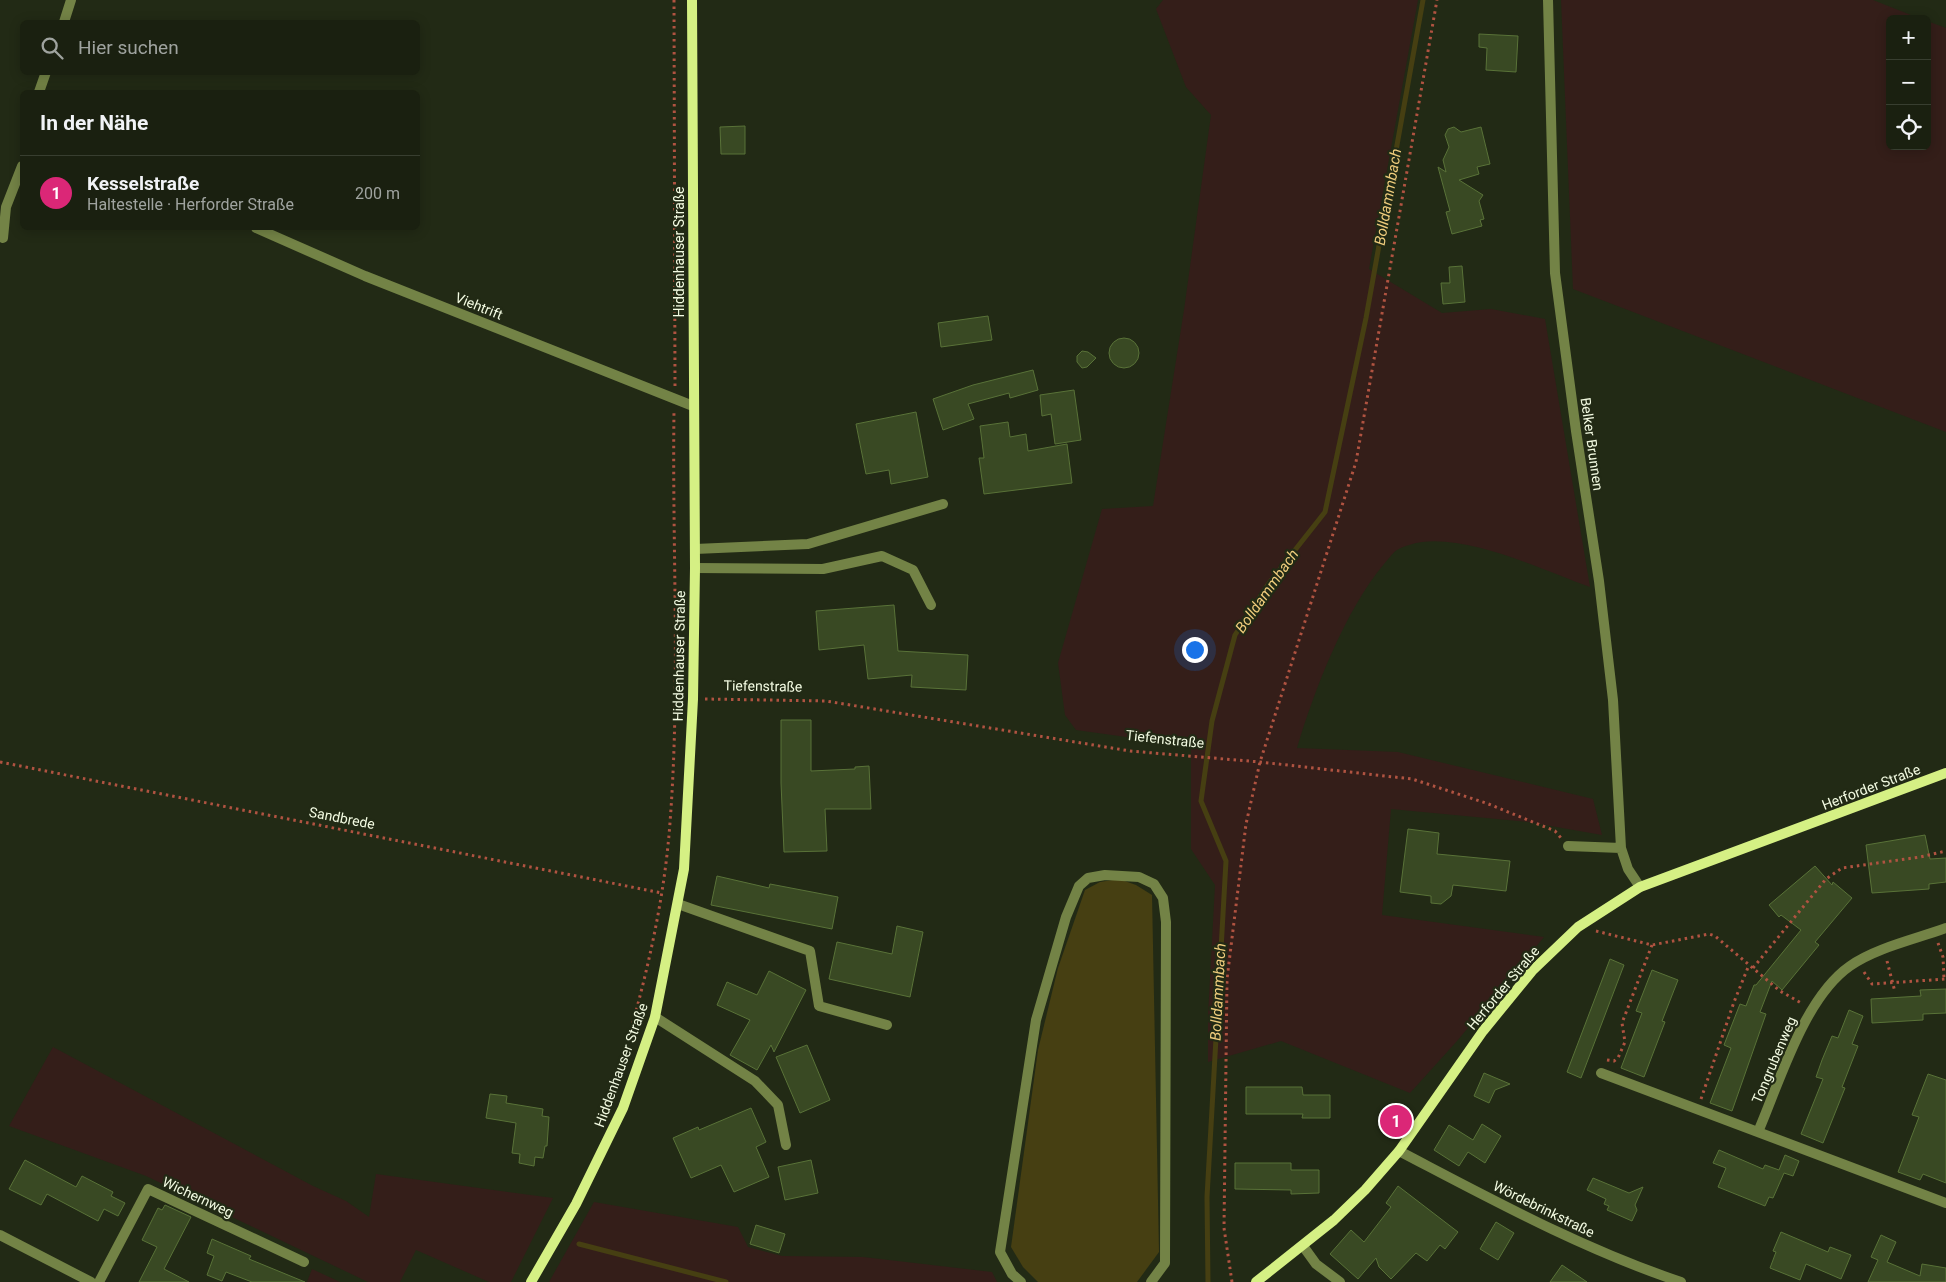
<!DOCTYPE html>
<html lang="de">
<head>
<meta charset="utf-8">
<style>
	:root { --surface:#1a2010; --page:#272d1e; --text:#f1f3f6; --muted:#9fa39f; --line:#383e30; --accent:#db2777 }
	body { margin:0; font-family:Roboto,sans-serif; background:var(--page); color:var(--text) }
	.controls { position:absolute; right:15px; top:15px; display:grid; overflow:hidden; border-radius:8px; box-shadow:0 2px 12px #0003 }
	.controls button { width:45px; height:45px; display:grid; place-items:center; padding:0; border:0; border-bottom:1px solid var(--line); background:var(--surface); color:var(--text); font:25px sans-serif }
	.you { position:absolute; left:1194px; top:649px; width:18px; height:18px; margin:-12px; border:4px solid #fff; border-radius:50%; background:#1a73e8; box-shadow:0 0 0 8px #1a73e833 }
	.badge { display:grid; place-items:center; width:32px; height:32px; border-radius:50%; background:var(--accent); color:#fff; font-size:16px; font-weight:700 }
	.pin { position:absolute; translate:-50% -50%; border:2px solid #fff; box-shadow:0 1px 5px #0006 }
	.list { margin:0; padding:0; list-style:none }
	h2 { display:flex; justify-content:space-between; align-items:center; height:65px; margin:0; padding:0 20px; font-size:21px }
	h2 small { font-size:16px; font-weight:400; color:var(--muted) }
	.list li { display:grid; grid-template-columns:32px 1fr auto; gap:15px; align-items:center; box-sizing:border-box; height:75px; padding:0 20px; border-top:1px solid var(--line) }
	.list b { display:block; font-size:19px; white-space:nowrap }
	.list p { margin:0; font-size:16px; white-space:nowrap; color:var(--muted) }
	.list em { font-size:16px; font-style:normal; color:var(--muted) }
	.icon { flex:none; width:28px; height:28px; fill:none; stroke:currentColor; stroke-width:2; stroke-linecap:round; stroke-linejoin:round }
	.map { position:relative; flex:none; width:1946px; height:1282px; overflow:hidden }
	.search { position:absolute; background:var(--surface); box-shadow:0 2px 12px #0003; left:20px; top:20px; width:400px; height:55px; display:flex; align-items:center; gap:12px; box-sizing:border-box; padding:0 18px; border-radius:8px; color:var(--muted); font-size:19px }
	.panel { position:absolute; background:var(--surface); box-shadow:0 2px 12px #0003; left:20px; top:90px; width:400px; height:140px; border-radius:8px }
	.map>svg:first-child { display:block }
	.green { fill:#341e19 }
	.water { fill:#463f12 }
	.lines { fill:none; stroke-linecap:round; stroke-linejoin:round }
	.stream { stroke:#463f12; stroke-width:5 }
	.building { fill:#394923; stroke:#597238 }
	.path { stroke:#b05341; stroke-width:3; stroke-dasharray:2.5 4; stroke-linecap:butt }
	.lane { stroke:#738346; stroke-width:10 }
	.street { stroke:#738346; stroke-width:10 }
	.secondary { stroke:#d5f084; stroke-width:10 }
	.labels { text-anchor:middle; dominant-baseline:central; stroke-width:4.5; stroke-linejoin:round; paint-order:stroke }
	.street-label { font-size:14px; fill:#f3fbe2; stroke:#222a15 }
	.water-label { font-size:15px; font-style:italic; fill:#efcc7c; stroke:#222a15 }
</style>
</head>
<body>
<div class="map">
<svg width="1946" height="1282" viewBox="0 0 1946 1282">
	<rect width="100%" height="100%" fill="#222a15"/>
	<!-- green -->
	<path class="green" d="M 1163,0 L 1418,0 L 1369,269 L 1442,313 L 1491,309 L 1545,319 L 1590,587 C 1543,570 1472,536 1422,542 C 1415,543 1403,546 1397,550 C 1392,553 1388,560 1384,564 C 1345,610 1314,691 1297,748 L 1398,752 L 1593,799 L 1602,835 L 1528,822 L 1391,809 L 1382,915 L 1544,937 L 1457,1041 L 1410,1093 L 1281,1041 L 1208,1062 L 1208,1016 L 1215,885 L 1191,849 L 1191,746 L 1076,730 L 1065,715 L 1058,663 L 1102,509 L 1153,506 L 1184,310 L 1211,115 L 1186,87 L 1156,9 Z
		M 1561,0 L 1873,0 L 1921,19 L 1890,19 L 1890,146 L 1927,146 L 1927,21 L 1946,28 L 1946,432 L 1573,289 Z
		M 53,1047 L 313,1186 L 346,1201 L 369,1217 L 376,1174 L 553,1198 L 511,1282 L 489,1282 L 416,1250 L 400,1282 L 368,1282 L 146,1176 L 9,1126 Z
		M 594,1202 L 738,1227 L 748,1247 L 782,1256 L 863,1257 L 992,1272 L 997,1282 L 549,1282 Z
		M 312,1269 L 340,1282 L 307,1282 Z"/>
	<!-- water -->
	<path class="water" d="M 1119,879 L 1136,885 L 1152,895 L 1159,1252 L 1137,1282 L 1038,1282 L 1023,1267 L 1011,1247 L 1038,1050 L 1058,968 L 1085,890 L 1100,882 Z"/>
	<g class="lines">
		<!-- stream -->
		<path class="stream" d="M 579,1244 L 726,1282
			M 1208,1282 L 1207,1197 L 1226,861 L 1201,801 L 1212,721 L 1235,635 L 1269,583 L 1325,512 L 1366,318 L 1423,0"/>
	</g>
	<!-- building -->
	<path class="building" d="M 1479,34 L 1518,36 L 1516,72 L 1486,70 L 1487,48 L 1479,47 Z
		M 745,126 L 745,154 L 721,154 L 720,127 Z
		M 1454,127 L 1461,132 L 1481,127 L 1490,164 L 1477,167 L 1479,174 L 1459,180 L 1483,195 L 1479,201 L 1484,219 L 1480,220 L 1482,226 L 1452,234 L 1446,212 L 1450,211 L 1438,167 L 1446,172 L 1443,160 L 1449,147 L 1445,135 L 1448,129 Z
		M 1462,266 L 1465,302 L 1443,304 L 1441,283 L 1450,283 L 1449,267 Z
		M 988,316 L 992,340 L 941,347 L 938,323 Z
		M1109 353a15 15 0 1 1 30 0a15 15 0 1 1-30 0Z
		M 1082,351 L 1088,352 L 1096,358 L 1087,367 L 1082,368 L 1077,362 L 1077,356 Z
		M 1033,370 L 1038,390 L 1010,398 L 1009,393 L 968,404 L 974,419 L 943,430 L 933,399 L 973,385 Z
		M 1074,390 L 1081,440 L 1055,444 L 1051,414 L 1042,416 L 1040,395 Z
		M 916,412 L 928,477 L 891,484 L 889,470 L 866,474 L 856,424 Z
		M 1008,422 L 1010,437 L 1026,434 L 1028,451 L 1067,444 L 1072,483 L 984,494 L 979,458 L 984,458 L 980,426 Z
		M 894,605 L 898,651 L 968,655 L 966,690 L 911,687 L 912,675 L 868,679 L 864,645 L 819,650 L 816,611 Z
		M 781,720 L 811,720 L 811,771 L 855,769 L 855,767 L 869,766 L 871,809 L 825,809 L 827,851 L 784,852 L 781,783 Z
		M 1408,829 L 1439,833 L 1437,854 L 1510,861 L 1506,891 L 1453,885 L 1451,896 L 1441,904 L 1431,903 L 1431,896 L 1400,892 Z
		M 1925,835 L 1930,859 L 1946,858 L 1946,882 L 1929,884 L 1929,889 L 1872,893 L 1866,845 Z
		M 1815,866 L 1832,885 L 1833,882 L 1852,898 L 1815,942 L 1819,945 L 1782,990 L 1772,981 L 1760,1012 L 1766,1014 L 1732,1111 L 1710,1103 L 1731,1048 L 1724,1045 L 1740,1004 L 1746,1006 L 1754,985 L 1756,985 L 1801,930 L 1781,915 L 1779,917 L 1769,905 Z
		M 717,876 L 769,888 L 770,884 L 838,897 L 832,929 L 711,905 Z
		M 897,926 L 923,932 L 910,997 L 829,979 L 837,942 L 892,954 Z
		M 1610,959 L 1624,965 L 1581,1078 L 1567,1072 Z
		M 1652,970 L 1678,980 L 1662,1021 L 1665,1022 L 1644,1077 L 1621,1068 L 1642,1013 L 1636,1011 Z
		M 769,971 L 806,990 L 774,1052 L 771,1045 L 757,1070 L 730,1055 L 750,1020 L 717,1005 L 727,982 L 757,995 Z
		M 1946,989 L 1946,1013 L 1923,1014 L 1923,1020 L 1872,1023 L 1871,999 L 1921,996 L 1920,990 Z
		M 1849,1010 L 1863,1016 L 1852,1044 L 1858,1046 L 1842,1087 L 1845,1088 L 1823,1143 L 1801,1134 L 1823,1079 L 1816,1077 L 1822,1060 L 1832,1036 L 1838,1038 Z
		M 807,1045 L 830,1100 L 800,1113 L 776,1057 Z
		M 1484,1073 L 1510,1084 L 1495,1090 L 1489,1103 L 1474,1096 Z
		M 1928,1074 L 1946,1080 L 1946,1183 L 1923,1174 L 1920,1180 L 1898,1172 L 1919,1117 L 1912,1115 Z
		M 1246,1087 L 1302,1087 L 1303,1095 L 1330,1095 L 1330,1118 L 1302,1118 L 1303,1114 L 1246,1114 Z
		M 490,1094 L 507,1096 L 506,1103 L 543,1109 L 542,1116 L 549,1117 L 547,1146 L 545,1146 L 543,1158 L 535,1157 L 534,1166 L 519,1163 L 520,1154 L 512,1153 L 516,1123 L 486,1118 Z
		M 751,1108 L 766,1142 L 756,1147 L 769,1177 L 734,1192 L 721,1165 L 691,1178 L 673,1138 L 698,1127 L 699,1130 Z
		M 1482,1124 L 1501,1136 L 1485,1163 L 1468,1152 L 1459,1166 L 1434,1150 L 1449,1125 L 1473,1140 Z
		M 1719,1150 L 1763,1169 L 1765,1165 L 1779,1170 L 1785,1155 L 1799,1161 L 1793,1176 L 1784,1173 L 1773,1198 L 1769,1197 L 1765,1206 L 1718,1187 L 1726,1168 L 1713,1163 Z
		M 25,1160 L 76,1187 L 82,1176 L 113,1192 L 111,1196 L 125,1203 L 118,1216 L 104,1209 L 98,1221 L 47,1194 L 41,1205 L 9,1189 Z
		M 811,1160 L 818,1193 L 785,1200 L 778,1167 Z
		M 1235,1163 L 1291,1163 L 1291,1170 L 1319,1170 L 1319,1193 L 1291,1194 L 1291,1190 L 1235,1189 Z
		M 1593,1178 L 1629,1193 L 1643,1187 L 1635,1205 L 1637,1210 L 1632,1221 L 1607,1210 L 1609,1206 L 1604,1204 L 1606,1199 L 1587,1190 Z
		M 1398,1186 L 1458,1232 L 1445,1249 L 1440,1245 L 1427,1261 L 1416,1253 L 1391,1279 L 1379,1267 L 1376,1258 L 1358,1279 L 1330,1254 L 1351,1230 L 1364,1242 L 1391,1207 L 1386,1203 Z
		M 165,1205 L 191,1217 L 164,1269 L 189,1282 L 139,1282 L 157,1247 L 142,1240 L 158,1208 L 162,1210 Z
		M 1496,1222 L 1514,1233 L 1498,1260 L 1480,1249 Z
		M 756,1225 L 785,1234 L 779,1253 L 750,1244 Z
		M 1781,1232 L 1828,1252 L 1830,1247 L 1851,1255 L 1841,1279 L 1806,1264 L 1800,1280 L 1770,1268 L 1776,1252 L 1773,1251 Z
		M 1881,1235 L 1896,1242 L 1887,1262 L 1920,1276 L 1922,1264 L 1946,1268 L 1946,1282 L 1868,1282 L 1878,1260 L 1871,1257 Z
		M 212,1239 L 251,1256 L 249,1259 L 305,1282 L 252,1282 L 226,1272 L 222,1281 L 207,1275 L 214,1256 L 207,1253 Z
		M 1562,1265 L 1587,1282 L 1550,1282 Z"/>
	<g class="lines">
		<!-- path -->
		<path class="path" d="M 674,0 L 675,387
			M 705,699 L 826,701 L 1130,751 L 1260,762 L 1412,779 L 1486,803 L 1555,831 L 1561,838
			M 0,762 L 662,893
			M 1596,931 L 1652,945 L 1709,934 L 1715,936 L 1780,991 L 1803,1004
			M 1938,943 L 1943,957 L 1944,979
			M 1887,961 L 1895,992
			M 1753,968 L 1826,879 L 1842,868 L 1920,857 L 1946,851
			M 1864,972 L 1872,984 L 1946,979
			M 1607,1060 L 1614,1061 L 1618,1058 L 1625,1042 L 1622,1023 L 1652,945
			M 1701,1099 L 1734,1002 L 1749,965
			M 610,1104 L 610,1100 C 637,1014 661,925 669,835 C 681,693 672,552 674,411
			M 1232,1282 L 1224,1228 L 1227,979 L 1246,824 L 1260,762 L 1356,462 L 1437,0"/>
		<!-- lane -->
		<path class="lane" d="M 695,549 L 808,544 L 943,504
			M 695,568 L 823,569 L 882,556 L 913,570 L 931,605
			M 678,904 L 810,951 L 819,1006 L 887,1025
			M 655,1017 L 755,1081 L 778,1105 L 786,1145
			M 1021,1282 L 1012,1274 L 1000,1252 L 1036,1020 L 1066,917 L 1079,886 L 1088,878 L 1105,875 L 1139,877 L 1154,884 L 1163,898 L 1166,922 L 1165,1263 L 1151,1282"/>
		<!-- street -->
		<path class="street" d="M 1548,0 L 1555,273 L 1576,431 L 1599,581 L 1613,700 L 1621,848 L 1628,869 L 1640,887
			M 64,22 L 71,0
			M 39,92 L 46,72
			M 256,228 L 365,276 L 693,406
			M 3,238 L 6,207 L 22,166
			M 1568,846 L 1621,848
			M 1601,1073 L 1946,1203
			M 1758,1132 C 1780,1081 1804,998 1850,966 C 1875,948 1916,939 1946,928
			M 1399,1151 C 1491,1199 1582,1249 1681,1282
			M 0,1235 L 91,1282
			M 1303,1246 L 1316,1264 L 1340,1282
			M 99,1282 L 148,1189 L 304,1262"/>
		<!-- secondary -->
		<path class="secondary" d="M 531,1282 L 576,1204 L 623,1108 L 655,1017 L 684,869 L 693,699 L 695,568 L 692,0
			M 1256,1282 L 1334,1220 L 1365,1190 L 1399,1151 L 1483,1031 L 1532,971 L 1578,927 L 1640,887 L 1946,773"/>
	</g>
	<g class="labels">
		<!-- street labels -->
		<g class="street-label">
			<text transform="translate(679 252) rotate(-90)">Hiddenhauser Straße</text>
			<text transform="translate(479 306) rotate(22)">Viehtrift</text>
			<text transform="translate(1592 444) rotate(82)">Belker Brunnen</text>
			<text transform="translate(679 656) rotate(-89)">Hiddenhauser Straße</text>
			<text transform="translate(763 686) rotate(1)">Tiefenstraße</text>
			<text transform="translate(1165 739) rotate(6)">Tiefenstraße</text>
			<text transform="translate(1871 787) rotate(-21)">Herforder Straße</text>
			<text transform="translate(342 818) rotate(11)">Sandbrede</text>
			<text transform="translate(1503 988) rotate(-50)">Herforder Straße</text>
			<text transform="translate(1774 1060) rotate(-67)">Tongrubenweg</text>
			<text transform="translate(621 1065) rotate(-70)">Hiddenhauser Straße</text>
			<text transform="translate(198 1197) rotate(25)">Wichernweg</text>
			<text transform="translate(1544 1209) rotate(26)">Wördebrinkstraße</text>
		</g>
		<!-- water labels -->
		<g class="water-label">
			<text transform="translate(1388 197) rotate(-80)">Bolldammbach</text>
			<text transform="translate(1267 591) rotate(-55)">Bolldammbach</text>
			<text transform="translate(1218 992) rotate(-87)">Bolldammbach</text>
		</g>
	</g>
</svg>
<div class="controls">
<button>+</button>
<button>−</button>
<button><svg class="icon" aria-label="locate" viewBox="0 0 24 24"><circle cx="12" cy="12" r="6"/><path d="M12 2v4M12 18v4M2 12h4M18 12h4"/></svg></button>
</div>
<div class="you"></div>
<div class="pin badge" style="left:1396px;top:1121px">1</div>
<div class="search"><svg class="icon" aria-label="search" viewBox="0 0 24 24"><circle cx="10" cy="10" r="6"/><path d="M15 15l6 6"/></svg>Hier suchen</div>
<section class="panel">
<h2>In der Nähe<small></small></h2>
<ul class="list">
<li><span class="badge">1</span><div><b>Kesselstraße</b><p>Haltestelle · Herforder Straße</p></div><em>200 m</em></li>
</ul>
</section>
</div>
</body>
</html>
